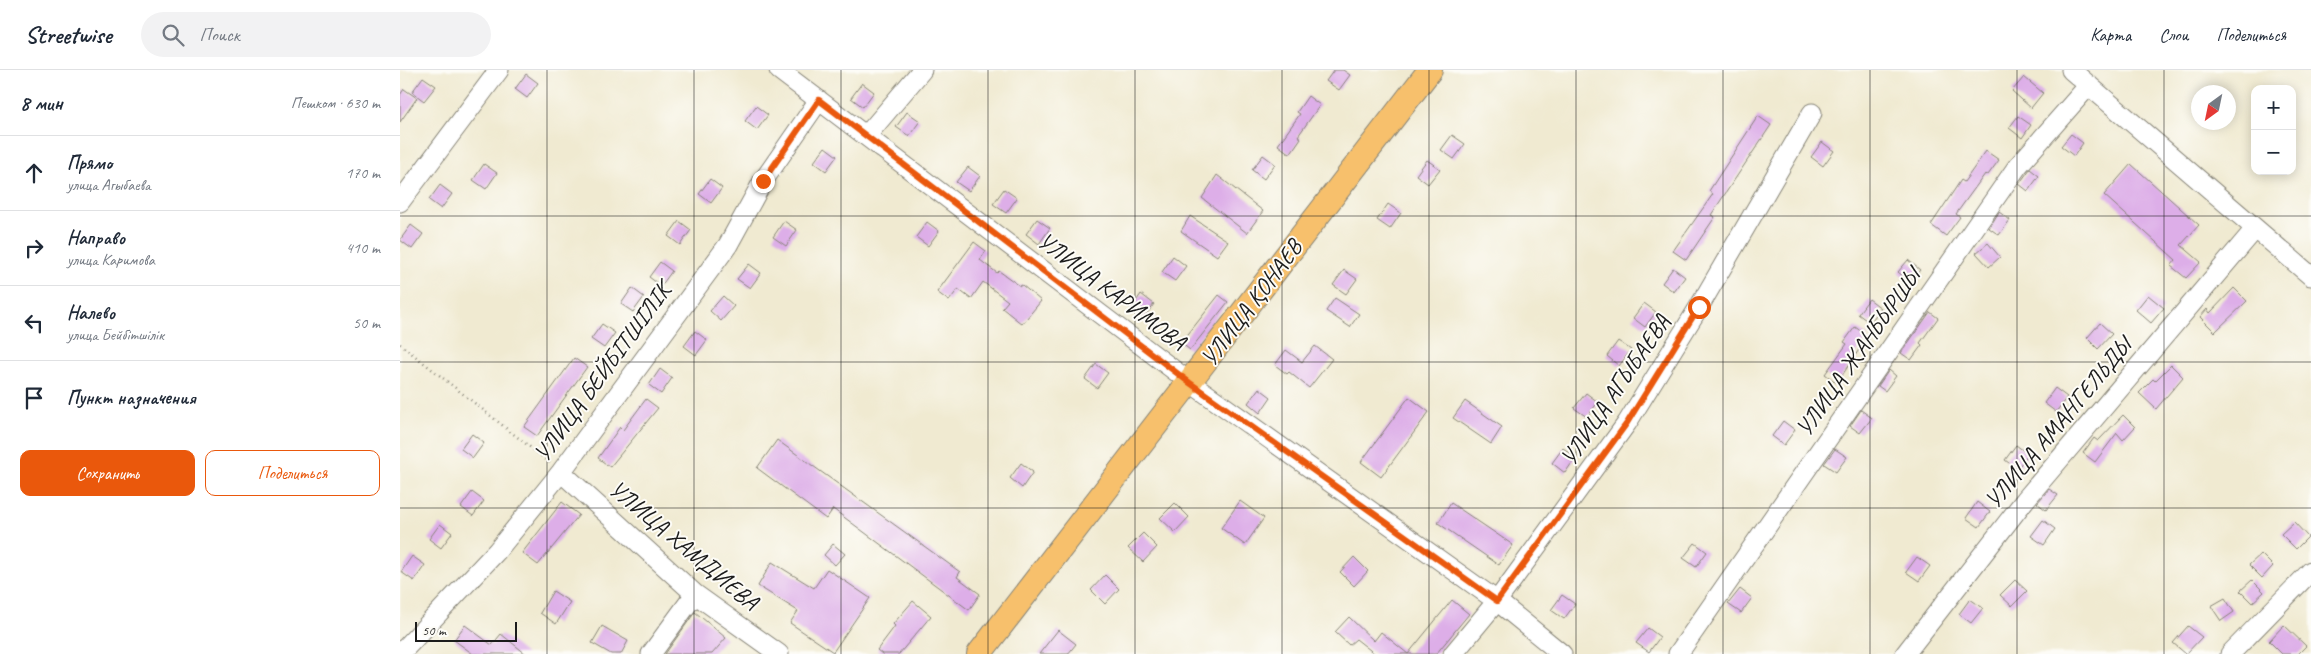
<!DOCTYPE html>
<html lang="ru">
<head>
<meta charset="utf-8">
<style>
	:root { --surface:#fff; --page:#f2f2f3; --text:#1f2937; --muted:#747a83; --line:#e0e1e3; --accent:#ea580c }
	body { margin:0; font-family:Caveat,sans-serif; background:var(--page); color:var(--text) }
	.controls { position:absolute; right:15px; top:15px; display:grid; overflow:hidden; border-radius:10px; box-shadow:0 2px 12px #0003 }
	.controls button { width:45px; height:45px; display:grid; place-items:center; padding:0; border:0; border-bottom:1px solid var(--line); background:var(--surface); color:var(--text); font:25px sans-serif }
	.compass { position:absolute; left:1791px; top:15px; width:45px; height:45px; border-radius:50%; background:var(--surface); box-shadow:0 2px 12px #0003; rotate:213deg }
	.scale { position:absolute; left:15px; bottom:12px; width:102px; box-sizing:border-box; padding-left:5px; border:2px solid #1c1c1c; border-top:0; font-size:14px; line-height:18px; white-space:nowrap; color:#1c1c1c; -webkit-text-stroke:4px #fdfcf7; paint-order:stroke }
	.stop { position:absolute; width:15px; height:15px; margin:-11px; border:4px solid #ea580c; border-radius:50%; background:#fff }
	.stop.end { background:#ea580c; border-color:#fff; box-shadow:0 1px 5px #0008 }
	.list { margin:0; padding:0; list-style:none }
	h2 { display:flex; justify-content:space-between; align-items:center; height:65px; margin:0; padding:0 20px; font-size:21px }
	h2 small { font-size:16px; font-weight:400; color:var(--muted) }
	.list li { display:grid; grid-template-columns:32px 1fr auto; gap:15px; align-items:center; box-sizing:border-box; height:75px; padding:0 20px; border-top:1px solid var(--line) }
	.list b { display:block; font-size:19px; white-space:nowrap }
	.list p { margin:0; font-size:16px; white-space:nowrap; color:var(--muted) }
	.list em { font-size:16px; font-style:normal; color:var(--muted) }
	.actions { display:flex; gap:10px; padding:15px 20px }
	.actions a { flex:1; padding:11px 0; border:1px solid var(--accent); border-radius:10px; text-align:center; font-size:18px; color:var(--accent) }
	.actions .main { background:var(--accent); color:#fff }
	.icon { flex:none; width:28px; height:28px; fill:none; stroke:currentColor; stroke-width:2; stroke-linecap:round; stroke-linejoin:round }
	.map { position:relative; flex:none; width:1911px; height:584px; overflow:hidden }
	header { display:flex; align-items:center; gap:30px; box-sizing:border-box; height:70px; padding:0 25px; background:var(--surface); border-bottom:1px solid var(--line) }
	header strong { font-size:24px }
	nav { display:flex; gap:28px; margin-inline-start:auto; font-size:18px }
	.search { width:350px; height:45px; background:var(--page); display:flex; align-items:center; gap:12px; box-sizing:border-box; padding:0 18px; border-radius:28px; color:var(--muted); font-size:19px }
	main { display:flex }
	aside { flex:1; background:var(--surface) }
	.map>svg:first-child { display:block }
	.building { fill:#ddaee8 }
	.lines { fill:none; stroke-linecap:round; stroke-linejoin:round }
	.minor-casing { stroke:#868376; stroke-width:21 }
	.major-casing { stroke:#868376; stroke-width:26 }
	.path { stroke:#868376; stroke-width:2.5; stroke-dasharray:1 4; stroke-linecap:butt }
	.minor { stroke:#fff; stroke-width:19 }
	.major { stroke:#f7c06c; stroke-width:24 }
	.route { stroke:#ea580c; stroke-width:6 }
	.grid { fill:none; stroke:#1c1c1c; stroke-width:1; stroke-opacity:0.55 }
	.labels { text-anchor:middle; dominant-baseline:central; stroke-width:4; stroke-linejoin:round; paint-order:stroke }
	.street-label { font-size:24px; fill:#1c1c1c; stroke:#fdfcf7 }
</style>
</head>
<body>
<header>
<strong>Streetwise</strong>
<div class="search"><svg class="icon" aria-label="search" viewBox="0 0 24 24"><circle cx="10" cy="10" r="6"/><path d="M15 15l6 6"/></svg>Поиск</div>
<nav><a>Карта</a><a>Слои</a><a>Поделиться</a></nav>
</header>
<main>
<aside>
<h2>8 мин<small>Пешком · 630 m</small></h2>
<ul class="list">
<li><svg class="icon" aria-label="ahead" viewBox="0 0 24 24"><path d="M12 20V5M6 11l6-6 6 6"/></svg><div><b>Прямо</b><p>улица Агыбаева</p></div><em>170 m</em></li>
<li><svg class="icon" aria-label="right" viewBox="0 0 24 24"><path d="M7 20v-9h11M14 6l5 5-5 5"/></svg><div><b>Направо</b><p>улица Каримова</p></div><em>410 m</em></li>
<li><svg class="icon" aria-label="left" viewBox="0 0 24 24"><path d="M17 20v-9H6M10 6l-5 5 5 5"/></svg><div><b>Налево</b><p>улица Бейбітшілік</p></div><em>50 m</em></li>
<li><svg class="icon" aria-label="arrive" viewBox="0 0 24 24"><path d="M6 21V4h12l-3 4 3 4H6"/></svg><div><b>Пункт назначения</b></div></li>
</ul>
<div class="actions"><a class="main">Сохранить</a><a>Поделиться</a></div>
</aside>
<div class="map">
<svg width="1911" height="584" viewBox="0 0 1911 584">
	<rect width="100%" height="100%" fill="#fdfcf7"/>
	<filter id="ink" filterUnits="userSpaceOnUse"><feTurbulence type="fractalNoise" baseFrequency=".02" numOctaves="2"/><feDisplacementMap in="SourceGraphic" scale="10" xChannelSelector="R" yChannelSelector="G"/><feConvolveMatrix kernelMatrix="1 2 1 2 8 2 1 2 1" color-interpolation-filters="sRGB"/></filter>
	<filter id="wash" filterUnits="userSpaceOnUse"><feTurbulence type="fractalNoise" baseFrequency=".0096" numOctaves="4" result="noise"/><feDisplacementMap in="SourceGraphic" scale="20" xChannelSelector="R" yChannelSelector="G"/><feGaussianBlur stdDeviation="1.12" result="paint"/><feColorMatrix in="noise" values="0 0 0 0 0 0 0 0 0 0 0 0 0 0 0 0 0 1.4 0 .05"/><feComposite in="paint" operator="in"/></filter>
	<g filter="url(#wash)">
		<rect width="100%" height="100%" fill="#f0ead1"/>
		<g id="blocks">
			<!-- building -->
			<path class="building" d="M 934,0 L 943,0 L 950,5 L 939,20 L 926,11 Z
				M 126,4 L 138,13 L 127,28 L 115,19 Z
				M 23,7 L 36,16 L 24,31 L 12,22 Z
				M 1624,7 L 1643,23 L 1631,38 L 1612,21 Z
				M 462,13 L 474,22 L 463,37 L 451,28 Z
				M 4,19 L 17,28 L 0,52 L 0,25 Z
				M 908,26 L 920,35 L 898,66 L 901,68 L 890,84 L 878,75 L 900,44 L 897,42 Z
				M 356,36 L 368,45 L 357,60 L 345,51 Z
				M 507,42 L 520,51 L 509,66 L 496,57 Z
				M 1358,46 L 1371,55 L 1311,145 L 1315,147 L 1286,190 L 1273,181 L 1313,124 L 1309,121 Z
				M 1618,46 L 1631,55 L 1622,68 L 1609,58 Z
				M 1671,64 L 1683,73 L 1674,86 L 1661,76 Z
				M 1052,65 L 1065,74 L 1054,89 L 1041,80 Z
				M 1422,72 L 1434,81 L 1423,96 L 1411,87 Z
				M 425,77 L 437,86 L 426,101 L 414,92 Z
				M 1586,81 L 1599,90 L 1588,105 L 1585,104 L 1556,144 L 1560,147 L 1546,166 L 1531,155 L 1561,110 L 1564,112 Z
				M 863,85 L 875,94 L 864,109 L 852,100 Z
				M 1027,90 L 1040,99 L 1028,114 L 1016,105 Z
				M 84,94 L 97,103 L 86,119 L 73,110 Z
				M 1731,94 L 1799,155 L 1781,175 L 1801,192 L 1786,208 L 1771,196 L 1776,190 L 1704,125 Z
				M 568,97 L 580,106 L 569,121 L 556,112 Z
				M 1630,99 L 1639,106 L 1628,121 L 1619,114 Z
				M 817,105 L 863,141 L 847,163 L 802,128 Z
				M 310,109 L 322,118 L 311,133 L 299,124 Z
				M 40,115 L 52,124 L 41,139 L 29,130 Z
				M 604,119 L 617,128 L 606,143 L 593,134 Z
				M 988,134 L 1001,143 L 990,159 L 977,150 Z
				M 1599,142 L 1610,150 L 1599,165 L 1589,158 Z
				M 790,146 L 828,171 L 817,186 L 781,161 Z
				M 637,149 L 650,158 L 639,174 L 626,164 Z
				M 279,151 L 291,160 L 280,175 L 268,166 Z
				M 384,151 L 397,160 L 386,176 L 373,167 Z
				M 527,152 L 539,161 L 528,176 L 516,167 Z
				M 11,155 L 23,164 L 12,179 L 0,170 Z
				M 574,172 L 586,181 L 580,190 L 597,203 L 599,201 L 620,216 L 622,215 L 641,231 L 622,254 L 602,238 L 608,231 L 583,212 L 571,229 L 558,219 L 549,231 L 537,222 Z
				M 1588,173 L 1600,187 L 1589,197 L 1576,183 Z
				M 773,186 L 786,196 L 775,211 L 762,202 Z
				M 1508,190 L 1520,200 L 1510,212 L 1498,202 Z
				M 260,192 L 272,201 L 261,216 L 249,207 Z
				M 349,194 L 361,203 L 350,218 L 337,209 Z
				M 1273,198 L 1285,207 L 1274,222 L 1262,213 Z
				M 944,200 L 957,209 L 946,224 L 933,215 Z
				M 232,218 L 244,227 L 233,242 L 221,234 Z
				M 1834,218 L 1847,231 L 1815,262 L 1800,247 L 1807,239 L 1810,243 Z
				M 741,224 L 754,234 L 743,249 L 730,240 Z
				M 819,225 L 828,232 L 790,280 L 781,273 Z
				M 1748,225 L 1764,238 L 1751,253 L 1736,240 Z
				M 323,226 L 334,236 L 321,251 L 310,241 Z
				M 935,228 L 959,244 L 950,257 L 926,241 Z
				M 1469,229 L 1481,238 L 1470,253 L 1458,244 Z
				M 1244,233 L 1256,242 L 1245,257 L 1233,248 Z
				M 1530,242 L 1538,248 L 1520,273 L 1522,275 L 1511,290 L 1501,283 Z
				M 1700,253 L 1712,264 L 1698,279 L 1687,268 Z
				M 202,254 L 215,263 L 204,278 L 191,269 Z
				M 1455,257 L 1468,266 L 1437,313 L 1425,304 L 1447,274 L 1444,272 Z
				M 295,261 L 307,270 L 296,285 L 284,276 Z
				M 1218,271 L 1231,280 L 1219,296 L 1207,286 Z
				M 915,276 L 932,289 L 909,318 L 889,302 L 887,304 L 875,295 L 886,280 L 902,292 Z
				M 174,288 L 187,297 L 137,366 L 124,357 Z
				M 696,294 L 708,303 L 697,318 L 685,309 Z
				M 1771,295 L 1783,307 L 1756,339 L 1739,323 L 1753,309 L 1755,311 Z
				M 260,299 L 272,308 L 261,324 L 249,315 Z
				M 1489,300 L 1496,306 L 1485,321 L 1478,316 Z
				M 859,318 L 871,327 L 860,343 L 848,333 Z
				M 1655,318 L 1667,327 L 1656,342 L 1644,333 Z
				M 1186,323 L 1198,332 L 1187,347 L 1174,338 Z
				M 1009,327 L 1029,342 L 981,407 L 961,392 Z
				M 246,329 L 258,338 L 210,397 L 198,388 L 220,357 L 223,360 Z
				M 1065,331 L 1102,357 L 1091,374 L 1053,348 Z
				M 1461,340 L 1472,348 L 1460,363 L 1450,356 Z
				M 1723,345 L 1735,357 L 1723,370 L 1717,363 L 1695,392 L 1683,383 L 1694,368 L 1698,371 Z
				M 1383,351 L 1395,360 L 1384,375 L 1372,366 Z
				M 72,364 L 84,373 L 73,388 L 61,379 Z
				M 377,370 L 560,502 L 557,507 L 580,524 L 569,540 L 433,439 L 426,449 L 357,398 Z
				M 1616,375 L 1628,384 L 1617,399 L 1605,390 Z
				M 1163,378 L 1176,387 L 1165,403 L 1152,393 Z
				M 1435,379 L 1447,387 L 1436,402 L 1424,394 Z
				M 621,393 L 633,402 L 622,418 L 610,408 Z
				M 1649,419 L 1658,425 L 1646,440 L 1637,433 Z
				M 72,422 L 84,431 L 73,446 L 61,437 Z
				M 840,431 L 864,448 L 845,475 L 821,458 Z
				M 162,432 L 179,445 L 138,495 L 122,483 Z
				M 1577,432 L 1590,442 L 1579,457 L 1566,448 Z
				M 775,433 L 789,447 L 775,462 L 760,448 Z
				M 1051,433 L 1113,475 L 1099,495 L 1038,453 Z
				M 1643,450 L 1655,459 L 1644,475 L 1631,466 Z
				M 1894,452 L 1908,467 L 1896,479 L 1881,464 Z
				M 40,454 L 52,463 L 41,478 L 29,469 Z
				M 743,463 L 757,477 L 743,492 L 728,478 Z
				M 1295,473 L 1307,482 L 1296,497 L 1283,488 Z
				M 433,474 L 445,484 L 435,495 L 424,485 Z
				M 1861,484 L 1873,496 L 1862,508 L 1849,495 Z
				M 12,486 L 25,495 L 14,511 L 1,502 Z
				M 954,487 L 968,501 L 954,516 L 940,502 Z
				M 1517,487 L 1530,496 L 1519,511 L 1506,502 Z
				M 372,492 L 414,518 L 427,499 L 470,528 L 433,582 L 390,553 L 398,541 L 358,516 Z
				M 705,505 L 719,519 L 705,534 L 691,520 Z
				M 1615,510 L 1627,521 L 1612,536 L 1600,525 Z
				M 1852,510 L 1864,522 L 1852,533 L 1840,521 Z
				M 1340,519 L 1352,528 L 1341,543 L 1328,534 Z
				M 153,521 L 170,532 L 156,554 L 140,543 Z
				M 1162,525 L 1175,534 L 1164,549 L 1151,540 Z
				M 1825,528 L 1834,542 L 1821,551 L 1811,536 Z
				M 1570,529 L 1583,538 L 1571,553 L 1559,544 Z
				M 1052,530 L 1069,544 L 1036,584 L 975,584 L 956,569 L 949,575 L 935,562 L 949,547 L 974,571 L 981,562 L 1008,584 Z
				M 513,531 L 531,546 L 499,584 L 482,584 L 477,580 L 495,556 L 493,554 Z
				M 295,542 L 326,568 L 312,584 L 265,584 Z
				M 65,555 L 92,575 L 101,564 L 126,584 L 73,584 L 54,570 Z
				M 1884,555 L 1906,576 L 1898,584 L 1882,584 L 1869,571 Z
				M 202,556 L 228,571 L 221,584 L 211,584 L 192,573 Z
				M 1788,556 L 1802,567 L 1786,584 L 1773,573 Z
				M 1248,558 L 1260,567 L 1249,582 L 1236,573 Z
				M 658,560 L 676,574 L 668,584 L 639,584 Z"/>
		</g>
	</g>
	<g filter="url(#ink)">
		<use href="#blocks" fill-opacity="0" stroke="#868376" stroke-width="1"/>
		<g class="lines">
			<!-- minor casing -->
			<g class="minor-casing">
				<path id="minor" d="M 379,0 L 791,313 L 1097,531 L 1162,584
					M 1671,0 L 1911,206
					M 467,65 L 522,0
					M 0,132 L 99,0
					M 161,402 L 295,524 L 379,584
					M 0,584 L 97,481 L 161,402 L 328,175 L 363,111 L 419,30
					M 251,584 L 295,524
					M 1053,584 L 1097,531 L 1227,353 L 1299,237 L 1412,43
					M 1278,584 L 1617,97 L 1689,15
					M 1505,584 L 1625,430 L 1855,159
					M 1830,584 L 1911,501"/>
			</g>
			<!-- major casing -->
			<g class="major-casing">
				<path id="major" d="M 579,584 L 1030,0"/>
			</g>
			<!-- path -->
			<path class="path" d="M 0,274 L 150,393"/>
			<!-- minor -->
			<use href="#minor" class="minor"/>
			<!-- major -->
			<use href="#major" class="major"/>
		</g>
	</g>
	<g class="lines" filter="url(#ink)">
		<!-- route -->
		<path class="route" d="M 363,111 L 419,30 L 790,313 L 1097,531 L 1227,353 L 1299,237"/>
	</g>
	<!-- grid -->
	<path class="grid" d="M 147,0 L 147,584M 294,0 L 294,584M 441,0 L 441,584M 588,0 L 588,584M 735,0 L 735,584M 882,0 L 882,584M 1029,0 L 1029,584M 1176,0 L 1176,584M 1323,0 L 1323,584M 1470,0 L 1470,584M 1617,0 L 1617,584M 1764,0 L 1764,584M 0,146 L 1911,146M 0,292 L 1911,292M 0,438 L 1911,438"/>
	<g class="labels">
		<!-- street labels -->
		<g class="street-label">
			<text transform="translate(712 221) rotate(37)">УЛИЦА КАРИМОВА</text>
			<text transform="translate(851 233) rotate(-53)">УЛИЦА ҚОНАЕВ</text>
			<text transform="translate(1458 282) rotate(-55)">УЛИЦА ЖАНБЫРШЫ</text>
			<text transform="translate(202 302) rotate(-54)">УЛИЦА БЕЙБІТШІЛІК</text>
			<text transform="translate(1215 320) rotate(-56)">УЛИЦА АГЫБАЕВА</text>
			<text transform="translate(1658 353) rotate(-50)">УЛИЦА АМАНГЕЛЬДЫ</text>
			<text transform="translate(284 475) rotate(40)">УЛИЦА ХАМДИЕВА</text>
		</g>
	</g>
</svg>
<div class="controls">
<button>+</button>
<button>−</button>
</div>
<svg class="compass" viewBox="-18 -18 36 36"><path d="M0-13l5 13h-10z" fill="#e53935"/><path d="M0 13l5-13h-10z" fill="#747a83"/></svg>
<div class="scale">50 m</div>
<div class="stop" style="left:1299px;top:237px"></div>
<div class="stop end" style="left:363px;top:111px"></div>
</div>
</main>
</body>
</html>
